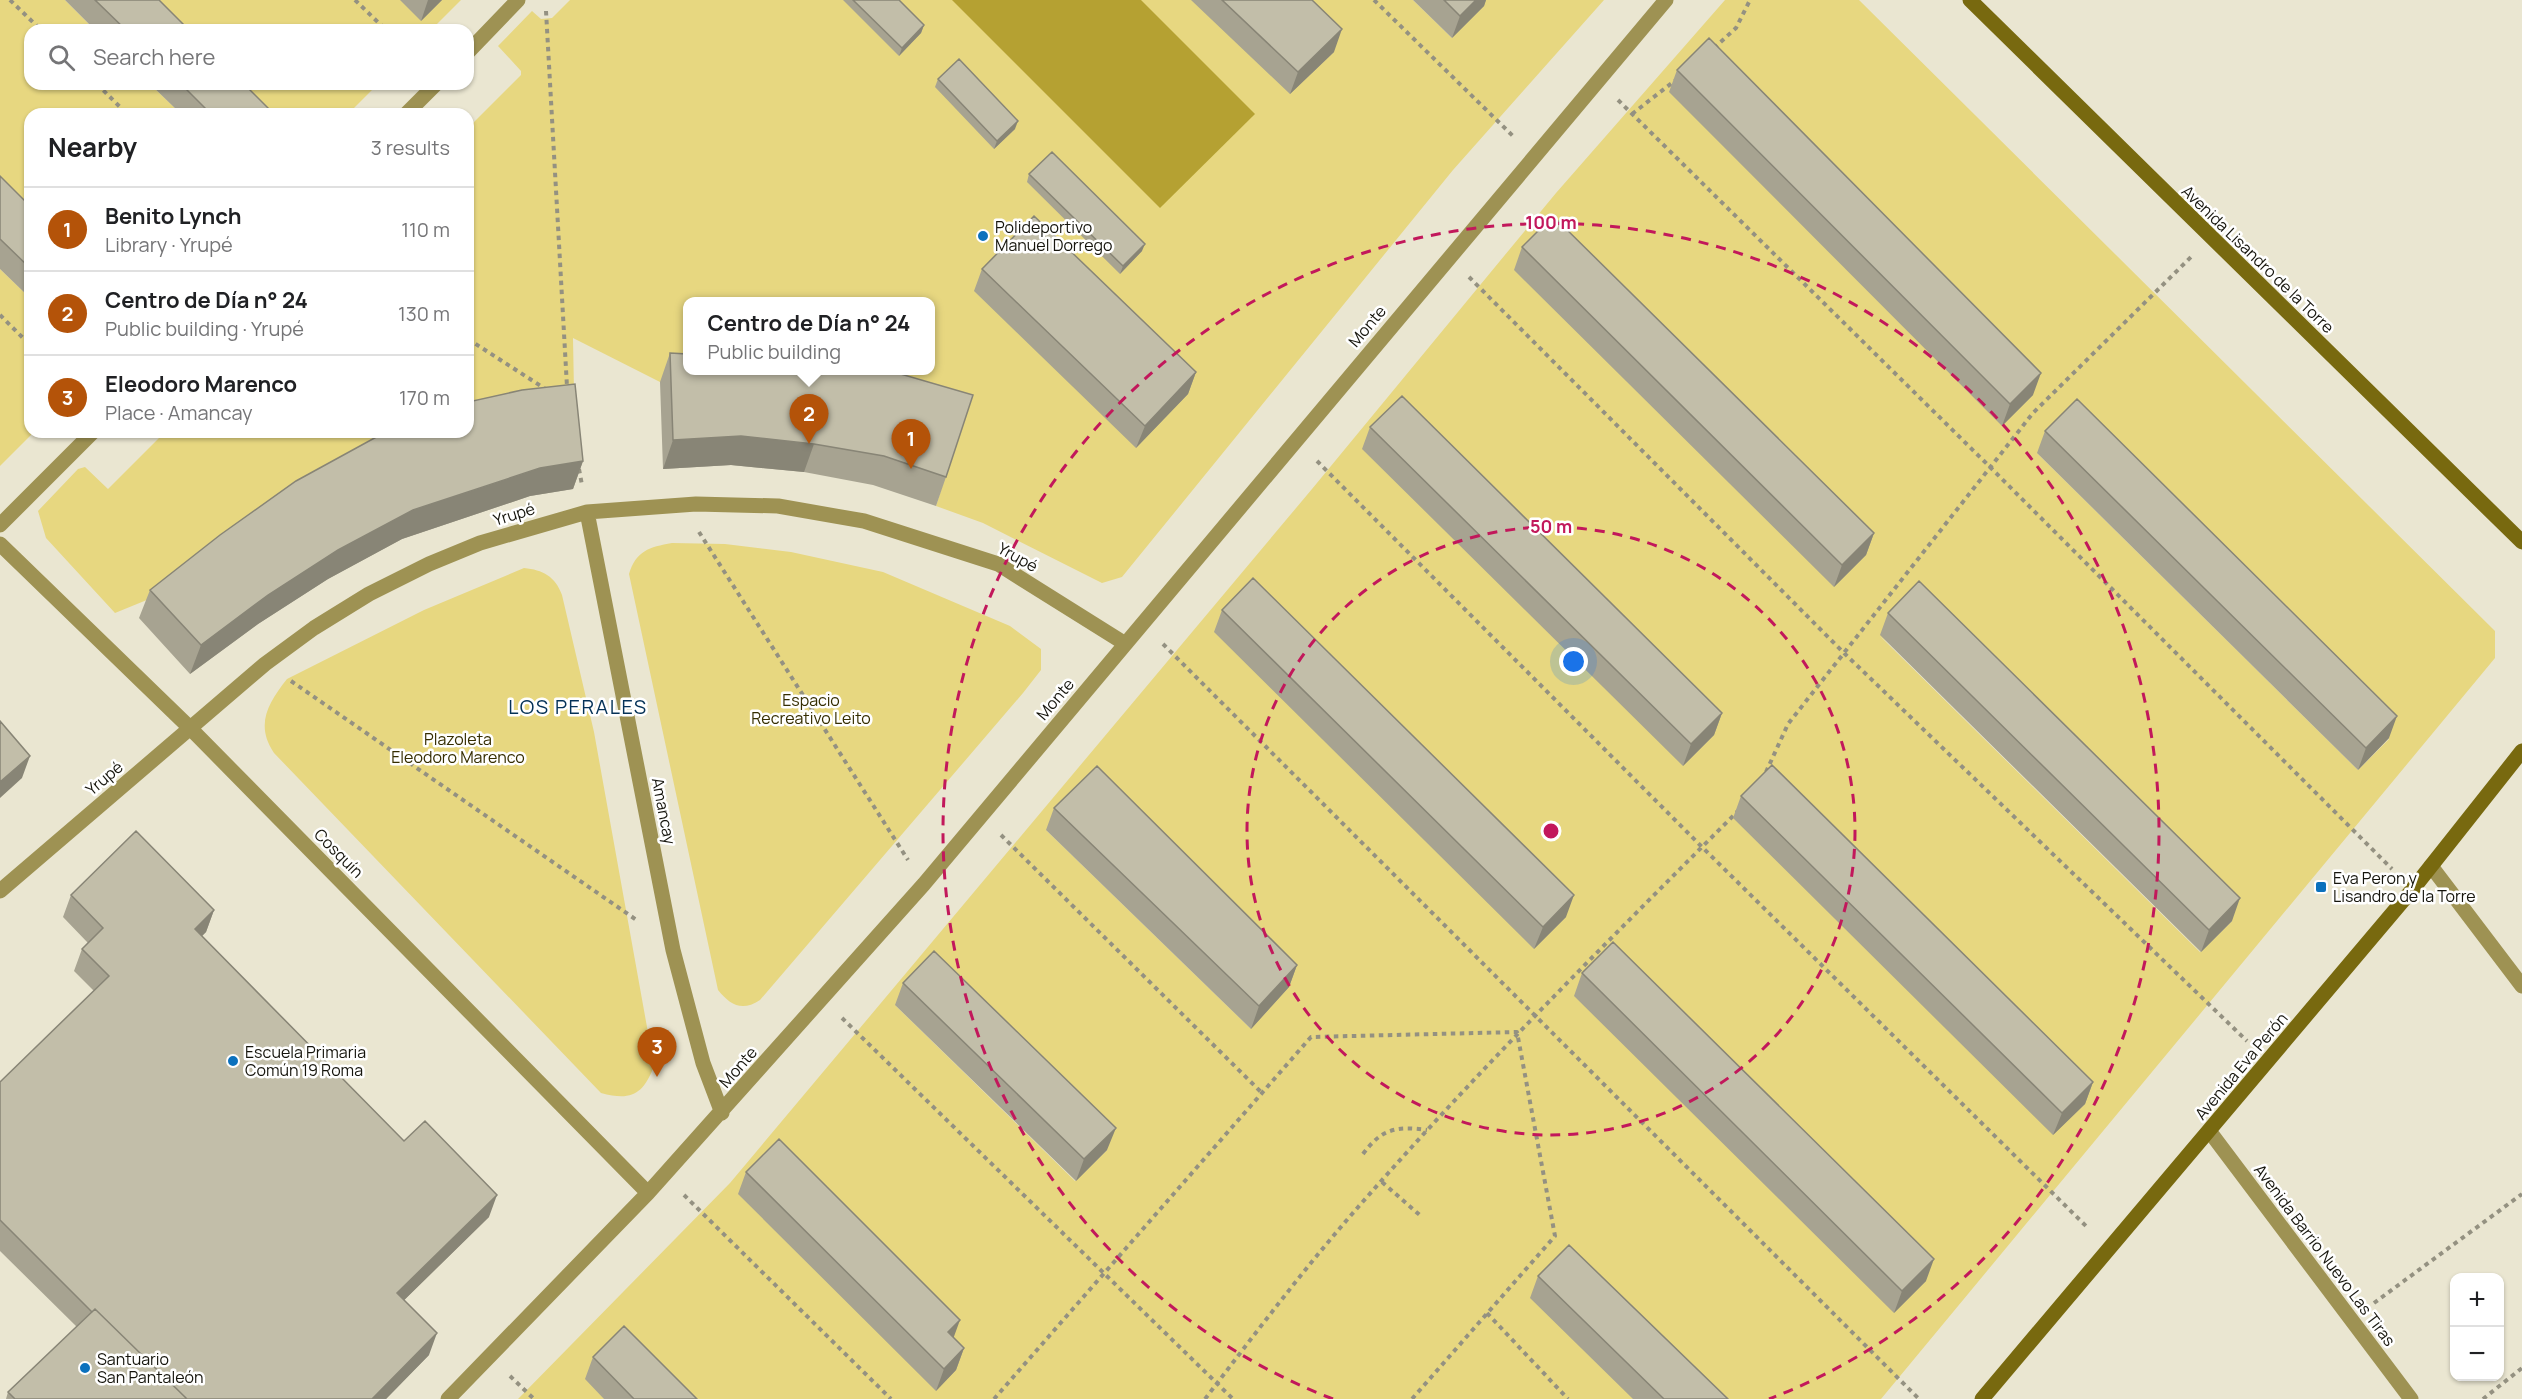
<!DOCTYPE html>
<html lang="en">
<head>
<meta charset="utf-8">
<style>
	:root { --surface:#fff; --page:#f2f2f2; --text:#202124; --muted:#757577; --line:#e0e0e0; --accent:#b45309 }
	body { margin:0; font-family:Manrope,sans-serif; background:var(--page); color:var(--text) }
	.controls { position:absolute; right:18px; bottom:18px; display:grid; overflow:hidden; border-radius:12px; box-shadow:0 2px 4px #0004 }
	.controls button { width:54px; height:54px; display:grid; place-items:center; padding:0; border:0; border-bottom:2px solid var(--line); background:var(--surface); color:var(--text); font:30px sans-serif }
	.you { position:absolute; left:1574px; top:662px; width:21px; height:21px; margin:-15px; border:4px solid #fff; border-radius:50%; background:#1a73e8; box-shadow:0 0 0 9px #1a73e833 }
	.badge { display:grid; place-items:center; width:39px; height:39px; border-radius:50%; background:var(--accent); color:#fff; font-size:20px; font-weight:700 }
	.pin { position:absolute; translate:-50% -50px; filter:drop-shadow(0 2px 3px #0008) }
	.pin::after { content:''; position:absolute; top:32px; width:21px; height:18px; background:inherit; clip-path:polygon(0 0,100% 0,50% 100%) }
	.popup { position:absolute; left:683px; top:297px; width:252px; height:78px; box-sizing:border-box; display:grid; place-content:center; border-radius:12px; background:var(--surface); filter:drop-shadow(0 2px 4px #0005); font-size:20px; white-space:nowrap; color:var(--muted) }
	.popup b { font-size:22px; color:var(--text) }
	.popup::after { content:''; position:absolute; left:50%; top:100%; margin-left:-12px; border:12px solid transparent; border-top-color:var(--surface) }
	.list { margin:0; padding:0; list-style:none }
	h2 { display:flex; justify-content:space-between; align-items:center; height:78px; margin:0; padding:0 24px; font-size:26px }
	h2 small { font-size:20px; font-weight:400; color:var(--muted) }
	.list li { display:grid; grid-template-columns:39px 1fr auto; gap:18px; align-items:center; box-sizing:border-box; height:84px; padding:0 24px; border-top:2px solid var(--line) }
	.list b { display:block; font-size:22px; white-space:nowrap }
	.list p { margin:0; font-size:20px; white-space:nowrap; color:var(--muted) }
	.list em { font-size:20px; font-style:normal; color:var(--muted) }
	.icon { flex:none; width:33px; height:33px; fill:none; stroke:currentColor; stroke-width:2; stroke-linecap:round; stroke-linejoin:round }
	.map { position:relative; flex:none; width:2522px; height:1399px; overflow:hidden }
	.search { position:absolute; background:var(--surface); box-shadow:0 2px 4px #0004; left:24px; top:24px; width:450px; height:66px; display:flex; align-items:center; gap:15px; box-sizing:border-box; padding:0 21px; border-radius:18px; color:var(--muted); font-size:22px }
	.panel { position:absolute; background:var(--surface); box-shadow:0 2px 4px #0004; left:24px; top:108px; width:450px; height:330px; border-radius:18px }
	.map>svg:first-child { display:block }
	.green { fill:#e7d780; fill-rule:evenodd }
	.water { fill:#b5a132 }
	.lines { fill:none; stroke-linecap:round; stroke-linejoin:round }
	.path { stroke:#949181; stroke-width:4; stroke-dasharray:4.5 4.5; stroke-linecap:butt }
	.lane { stroke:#9e9253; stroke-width:15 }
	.street { stroke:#9e9253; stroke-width:15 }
	.secondary { stroke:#78690f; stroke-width:15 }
	.wall { fill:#a7a391 }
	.shaded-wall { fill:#888576 }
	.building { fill:#c2bea9; stroke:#888576; stroke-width:1.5 }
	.ring { fill:none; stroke:#c2185b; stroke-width:3; stroke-dasharray:10 8 }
	.poi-dot { fill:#0b71bd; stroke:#fff; stroke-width:2 }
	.labels { text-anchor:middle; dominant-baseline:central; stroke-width:5; stroke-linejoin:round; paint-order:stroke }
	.poi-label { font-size:16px; fill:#15140c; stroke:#fff; text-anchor:start }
	.street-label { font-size:16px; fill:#15140c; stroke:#fff }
	.park-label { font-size:16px; fill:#352d00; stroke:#fff }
	.quarter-label { font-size:20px; letter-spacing:1.5px; fill:#053257; stroke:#fff }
	.centre { fill:#c2185b; stroke:#fff; stroke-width:3 }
	.ring-label { font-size:18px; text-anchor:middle; font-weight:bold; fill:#c2185b; stroke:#fff; stroke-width:5; stroke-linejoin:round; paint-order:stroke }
</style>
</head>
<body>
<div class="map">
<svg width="2522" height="1399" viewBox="0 0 2522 1399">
	<rect width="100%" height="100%" fill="#eae6d1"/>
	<!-- green -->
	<path class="green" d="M 0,0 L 65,0 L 95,30 L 30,30 L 30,84 L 150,84 L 181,114 L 30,114 L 30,236 L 0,206 Z
		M 128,0 L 461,0 L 431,30 L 159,30 Z
		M 570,0 L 1413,0 L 1452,38 L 1477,0 L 1604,0 L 1453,170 L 1122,577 L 1102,583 L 983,523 L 936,506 L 962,423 L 736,382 L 660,382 L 573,338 L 574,392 L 468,430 L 468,128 L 521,75 L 521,71 L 498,46 L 532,11 L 541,19 L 552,18 ZM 688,302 L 930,302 L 930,370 L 688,370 Z
		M 1725,0 L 1859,0 L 2495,631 L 2495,658 L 1881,1399 L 518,1399 L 730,1183 L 1312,489 L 1556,193 ZM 2037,453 L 2389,738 L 2389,739 L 2358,770 ZM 1880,636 L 2232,920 L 2232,921 L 2200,952 ZM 1046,830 L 1288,987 L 1288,988 L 1250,1028 ZM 895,1005 L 1107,1150 L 1075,1181 Z
		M 213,84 L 378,84 L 348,114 L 244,114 Z
		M 0,269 L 30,298 L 30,432 L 34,432 L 0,466 Z
		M 165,432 L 465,432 L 203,577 L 115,613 L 46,538 L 38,511 L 78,469 L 85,467 L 108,489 Z
		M 672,543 L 725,544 L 791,552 L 883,572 L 1010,626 L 1041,649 L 1041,670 L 1023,693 L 760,1000 C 742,1012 730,1005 718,990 L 629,574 C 636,551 649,547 672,543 Z
		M 524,568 C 543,570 555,576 562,595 L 594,732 L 654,1066 C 643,1095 631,1101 601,1093 L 274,753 C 255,725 268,703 287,679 L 424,610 Z"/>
	<!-- water -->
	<path class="water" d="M 952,0 L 1141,0 L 1255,114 L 1160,208 Z"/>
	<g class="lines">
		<!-- path -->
		<path class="path" d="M 10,0 L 41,30
			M 355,0 L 386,30
			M 1374,0 L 1515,138
			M 546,11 L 567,387
			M 1714,48 L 1736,28 L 1750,0
			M 97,84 L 127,114
			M 1618,100 L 1990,467 L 2392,869
			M 1632,114 L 1677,79
			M 1469,277 L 1843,652 L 2247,1041
			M 0,315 L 30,345
			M 468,339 L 547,390
			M 1317,461 L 1702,847 L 2088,1228
			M 579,469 L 582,485
			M 699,532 L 908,860
			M 1163,644 L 1919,1399
			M 291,681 L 638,921
			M 1766,772 L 1788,724 L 2033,413 L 2191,257
			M 1001,835 L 1262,1093
			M 842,1018 L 1233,1399
			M 1363,1154 C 1382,1128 1397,1126 1427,1130
			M 1382,1182 L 1422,1217
			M 684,1195 L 891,1399
			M 2374,1303 L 2522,1194
			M 1487,1313 L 1568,1399
			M 510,1376 L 534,1399
			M 994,1399 L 1311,1037 L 1517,1032 L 1555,1236 L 1412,1399
			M 1205,1399 C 1251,1339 1297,1278 1346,1221 C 1470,1078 1604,945 1738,811
			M 2483,1399 L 2522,1368"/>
		<!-- lane -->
		<path class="lane" d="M 2431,866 L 2522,986"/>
		<!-- street -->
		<path class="street" d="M 468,52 L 518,0
			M 406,114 L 436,84
			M 587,512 L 673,950 L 703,1063 L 722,1113
			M 0,525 L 93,432
			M 0,544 L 190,728 L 648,1193
			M 0,891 L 265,664 L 314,628 L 369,594 L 429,564 L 480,543 L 587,512 L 696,504 L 778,506 L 864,521 L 998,564 L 1124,643
			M 2210,1132 L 2411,1399
			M 448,1399 L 648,1193 L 924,884 L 1666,0"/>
		<!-- secondary -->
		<path class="secondary" d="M 1970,0 L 2522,542
			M 1982,1399 L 2412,890 L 2522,751"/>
	</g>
	<!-- wall -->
	<path class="wall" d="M 65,0 L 159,0 L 189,30 L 95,30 Z
		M 400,0 L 442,0 L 421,21 Z
		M 843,0 L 899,0 L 924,25 L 921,33 L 899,56 Z
		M 1191,0 L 1312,0 L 1334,52 L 1290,94 Z
		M 1413,0 L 1486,0 L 1484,6 L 1452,38 Z
		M 1677,70 L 2033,395 L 2002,426 L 1669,92 Z
		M 938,79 L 1015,129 L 994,149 L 935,87 Z
		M 150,84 L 244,84 L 274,114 L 181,114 Z
		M 1029,174 L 1142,251 L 1120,274 L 1027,182 Z
		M 0,176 L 30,206 L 30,298 L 0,269 Z
		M 1522,247 L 1874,533 L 1866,555 L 1834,587 L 1514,270 Z
		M 982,269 L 1196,372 L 1188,394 L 1136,448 L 974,291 Z
		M 670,353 L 946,477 L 936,506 L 873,485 L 804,472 L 731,465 L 663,469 L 660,382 Z
		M 1370,427 L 1722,713 L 1714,735 L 1683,766 L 1362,449 Z
		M 2045,431 L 2389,738 L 2358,770 L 2037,453 Z
		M 583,461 L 573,489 L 530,496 L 402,539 L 328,579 L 258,624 L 190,674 L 139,618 L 150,590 Z
		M 1222,610 L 1566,917 L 1534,949 L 1214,632 Z
		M 1888,613 L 2232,921 L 2201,952 L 1880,635 Z
		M 1741,796 L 2093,1082 L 2085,1104 L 2053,1135 L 1733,818 Z
		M 1054,808 L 1297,965 L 1289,987 L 1251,1029 L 1046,830 Z
		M 71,895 L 214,910 L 206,932 L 202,936 L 404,1141 L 489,1217 L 404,1300 L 429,1355 L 386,1399 L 6,1399 L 8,1392 L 77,1327 L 0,1251 L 0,1082 L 94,991 L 74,971 L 82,949 L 88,943 L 63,917 Z
		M 1582,973 L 1926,1281 L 1894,1313 L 1574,996 Z
		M 903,983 L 1107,1150 L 1076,1181 L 895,1005 Z
		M 746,1172 L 964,1348 L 956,1370 L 936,1391 L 738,1194 Z
		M 1538,1276 L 1728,1399 L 1633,1399 L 1530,1298 Z
		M 593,1357 L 697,1399 L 604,1399 L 585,1379 Z"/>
	<!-- shaded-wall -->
	<path class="shaded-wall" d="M 428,0 L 442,0 L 421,21 Z
		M 1476,0 L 1486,0 L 1484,6 L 1452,38 L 1460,16 Z
		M 924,25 L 921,33 L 899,56 L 902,48 Z
		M 1342,29 L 1334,52 L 1290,94 L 1298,72 Z
		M 1018,121 L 1015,129 L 994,149 L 997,141 Z
		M 1145,244 L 1142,251 L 1120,274 L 1123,266 Z
		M 1196,372 L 1188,394 L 1136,448 L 1145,426 Z
		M 2041,373 L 2033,395 L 2002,426 L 2010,404 Z
		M 741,436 L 814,444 L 804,472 L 731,465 L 663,469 L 673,440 Z
		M 583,461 L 573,489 L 530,496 L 402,539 L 328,579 L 258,624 L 190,674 L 201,645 L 268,595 L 338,550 L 413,510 L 540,468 Z
		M 1874,533 L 1866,555 L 1834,587 L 1842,565 Z
		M 1722,713 L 1714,735 L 1683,766 L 1691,744 Z
		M 2397,716 L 2389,738 L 2358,770 L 2366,748 Z
		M 30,756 L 22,778 L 0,798 L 0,782 Z
		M 1574,895 L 1566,917 L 1534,949 L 1543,927 Z
		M 2240,898 L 2232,921 L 2201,952 L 2209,930 Z
		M 214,910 L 206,932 L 187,951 L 195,929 Z
		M 1297,965 L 1289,987 L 1251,1029 L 1259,1006 Z
		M 2093,1082 L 2085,1104 L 2053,1135 L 2062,1113 Z
		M 1116,1128 L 1107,1150 L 1076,1181 L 1084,1159 Z
		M 497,1195 L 489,1217 L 389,1315 L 397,1293 Z
		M 1934,1259 L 1926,1281 L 1894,1313 L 1902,1291 Z
		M 960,1320 L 952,1342 L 948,1332 Z
		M 437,1333 L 429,1355 L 386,1399 L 372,1399 Z
		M 964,1348 L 956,1370 L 936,1391 L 944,1369 Z"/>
	<!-- building -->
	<path class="building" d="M 95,0 L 159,0 L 189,30 L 126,30 Z
		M 853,0 L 899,0 L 924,25 L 902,48 Z
		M 1222,0 L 1312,0 L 1342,29 L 1298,72 Z
		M 1444,0 L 1476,0 L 1460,16 Z
		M 1709,38 L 2041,373 L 2010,404 L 1677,70 Z
		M 959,59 L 1018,121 L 997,141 L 938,79 Z
		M 181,84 L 244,84 L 274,114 L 211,114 Z
		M 1052,152 L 1145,244 L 1123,266 L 1029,174 Z
		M 0,176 L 30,206 L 30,268 L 0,239 Z
		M 1034,216 L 1196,372 L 1145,426 L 982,269 Z
		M 1553,216 L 1874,533 L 1842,565 L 1522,247 Z
		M 670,353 L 687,354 L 687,370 L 887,370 L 973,395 L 946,477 L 884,456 L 814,444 L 741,436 L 673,440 Z
		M 575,384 L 583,461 L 540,468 L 413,510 L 338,550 L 268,595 L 201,645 L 150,590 L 220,535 L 296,481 L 380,435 L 388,432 L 468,432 L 468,402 L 522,390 Z
		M 1402,396 L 1722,713 L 1691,744 L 1370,427 Z
		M 2077,399 L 2397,716 L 2366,748 L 2045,431 Z
		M 1253,578 L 1574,895 L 1543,927 L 1222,610 Z
		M 1919,581 L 2240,898 L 2209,930 L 1888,613 Z
		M 0,721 L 30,756 L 0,782 Z
		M 1772,765 L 2093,1082 L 2062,1113 L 1741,796 Z
		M 1097,766 L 1297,965 L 1259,1006 L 1054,808 Z
		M 136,831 L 214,910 L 195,929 L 404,1141 L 425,1121 L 497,1195 L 397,1293 L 437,1333 L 372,1399 L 187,1399 L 95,1309 L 92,1312 L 0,1220 L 0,1082 L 109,976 L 82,949 L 103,928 L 71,895 Z
		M 1613,942 L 1934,1259 L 1902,1291 L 1582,973 Z
		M 934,951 L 1116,1128 L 1084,1159 L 903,983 Z
		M 779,1139 L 960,1320 L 948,1332 L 964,1348 L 944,1369 L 746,1172 Z
		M 1569,1245 L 1728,1399 L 1664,1399 L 1538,1276 Z
		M 95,1309 L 187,1399 L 15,1399 L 8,1392 Z
		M 624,1326 L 697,1399 L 634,1399 L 593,1357 Z"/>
	<!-- distance rings -->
	<g class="ring">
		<circle cx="1551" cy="831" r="304"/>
		<path d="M1333 1399A608 608 0 1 1 1769 1399"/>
	</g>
	<!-- markers -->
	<g class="poi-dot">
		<circle cx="983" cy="236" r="6"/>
		<rect x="2315" y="881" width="12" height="12" rx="3"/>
		<circle cx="233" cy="1061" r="6"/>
		<circle cx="85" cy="1368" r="6"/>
	</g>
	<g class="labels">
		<!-- poi labels -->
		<g class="poi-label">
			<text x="995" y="227">Polideportivo<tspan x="995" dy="18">Manuel Dorrego</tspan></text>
			<text x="2333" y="878">Eva Peron y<tspan x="2333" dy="18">Lisandro de la Torre</tspan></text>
			<text x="245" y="1052">Escuela Primaria<tspan x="245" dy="18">Común 19 Roma</tspan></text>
			<text x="97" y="1359">Santuario<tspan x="97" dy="18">San Pantaleón</tspan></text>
		</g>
		<!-- street labels -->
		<g class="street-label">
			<text transform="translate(2258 259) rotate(44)">Avenida Lisandro de la Torre</text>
			<text transform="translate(1367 326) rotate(-50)">Monte</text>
			<text transform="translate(514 514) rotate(-17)">Yrupé</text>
			<text transform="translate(1018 557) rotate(29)">Yrupé</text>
			<text transform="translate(1055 699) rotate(-50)">Monte</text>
			<text transform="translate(104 778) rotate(-40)">Yrupé</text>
			<text transform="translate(664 811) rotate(79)">Amancay</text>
			<text transform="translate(339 853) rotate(45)">Cosquín</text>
			<text transform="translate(2241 1066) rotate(-50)">Avenida Eva Perón</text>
			<text transform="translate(738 1067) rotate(-49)">Monte</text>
			<text transform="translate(2325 1255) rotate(53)">Avenida Barrio Nuevo Las Tiras</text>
		</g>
		<!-- park labels -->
		<g class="park-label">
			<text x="811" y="700">Espacio<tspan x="811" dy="18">Recreativo Leito</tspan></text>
			<text x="458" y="739">Plazoleta<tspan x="458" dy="18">Eleodoro Marenco</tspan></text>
		</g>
		<!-- quarter labels -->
		<g class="quarter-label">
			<text x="578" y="706">LOS PERALES</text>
		</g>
	</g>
	<circle cx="1551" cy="831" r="9" class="centre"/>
	<g class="ring-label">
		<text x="1551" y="229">100 m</text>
		<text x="1551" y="533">50 m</text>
	</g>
</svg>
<div class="controls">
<button>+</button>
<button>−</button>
</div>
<div class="you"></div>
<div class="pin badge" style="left:911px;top:469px">1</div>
<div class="pin badge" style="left:809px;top:444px">2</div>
<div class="popup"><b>Centro de Día n° 24</b>Public building</div>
<div class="pin badge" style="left:657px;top:1077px">3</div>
<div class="search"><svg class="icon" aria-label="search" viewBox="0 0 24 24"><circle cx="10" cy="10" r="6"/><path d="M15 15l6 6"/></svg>Search here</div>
<section class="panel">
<h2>Nearby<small>3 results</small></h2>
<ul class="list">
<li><span class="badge">1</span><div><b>Benito Lynch</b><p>Library · Yrupé</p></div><em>110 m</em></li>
<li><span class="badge">2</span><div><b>Centro de Día n° 24</b><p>Public building · Yrupé</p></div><em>130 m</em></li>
<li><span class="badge">3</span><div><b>Eleodoro Marenco</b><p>Place · Amancay</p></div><em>170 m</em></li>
</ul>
</section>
</div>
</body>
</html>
